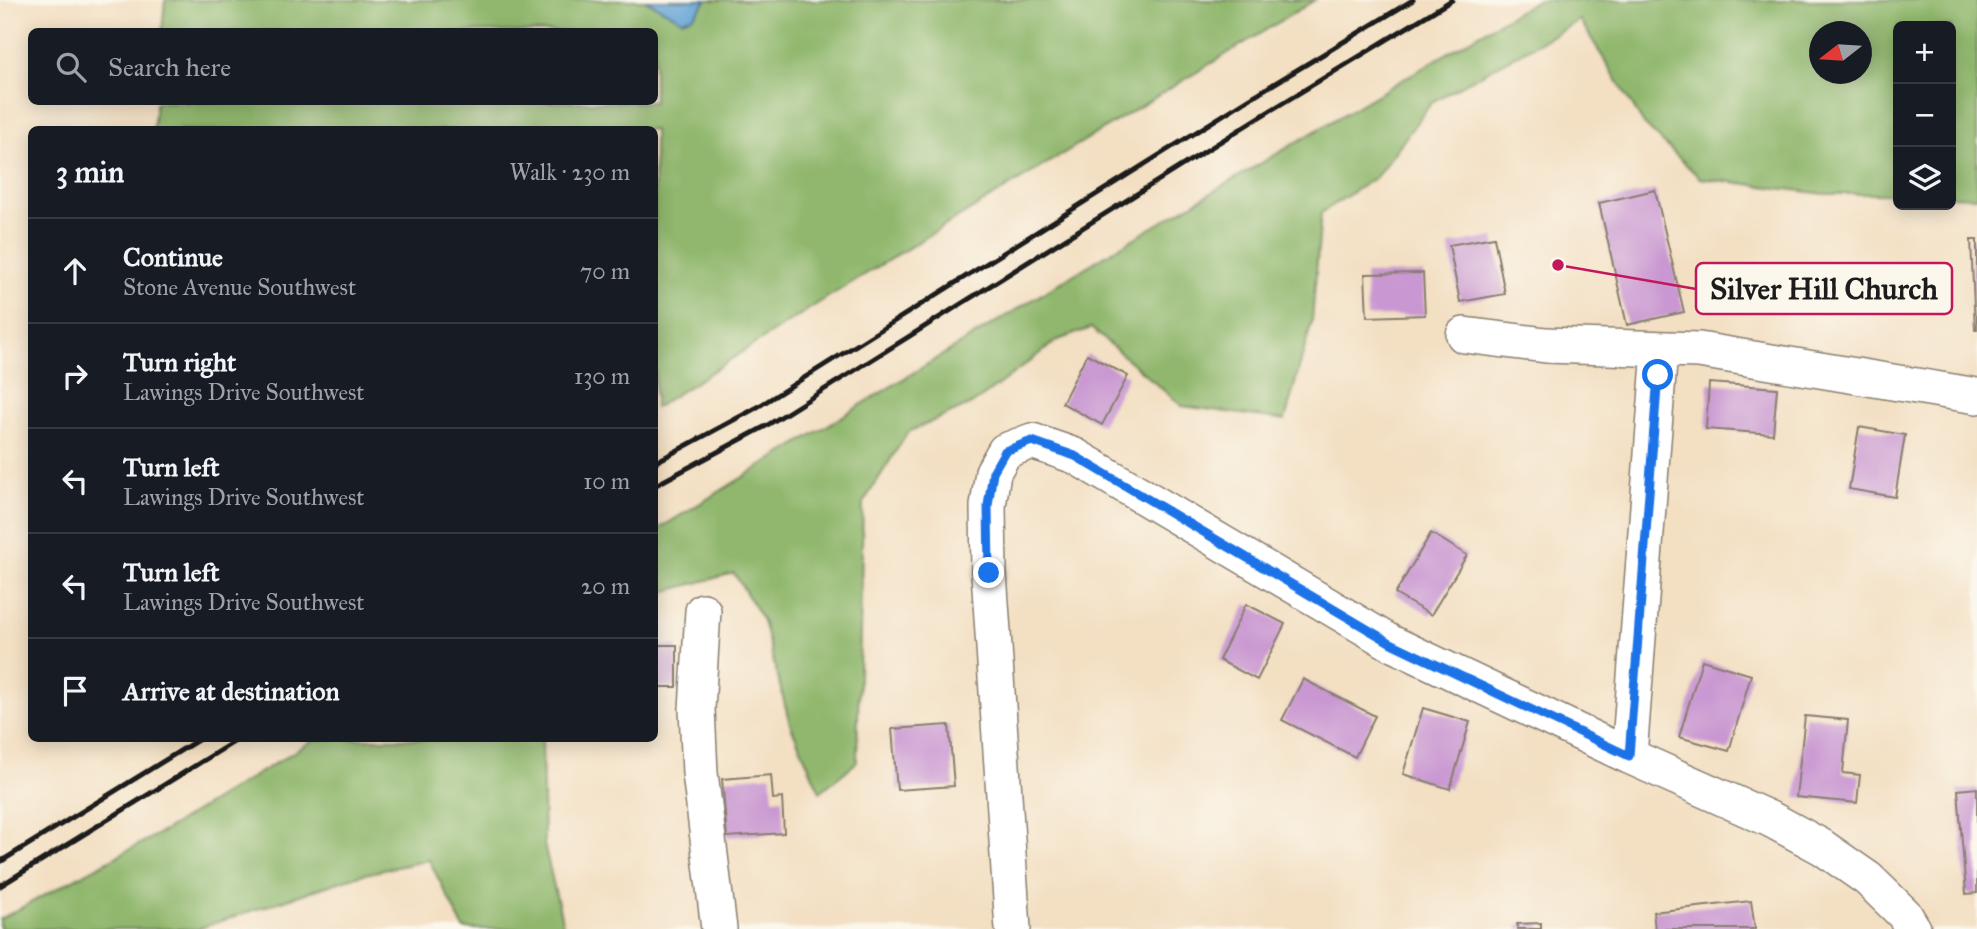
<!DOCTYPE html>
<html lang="en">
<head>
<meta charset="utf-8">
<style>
	:root { --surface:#171b24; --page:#242831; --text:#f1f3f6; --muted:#9ea1a6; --line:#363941 }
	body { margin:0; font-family:"IM FELL Great Primer",serif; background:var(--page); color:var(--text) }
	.controls { position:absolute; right:21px; top:21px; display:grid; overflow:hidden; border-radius:10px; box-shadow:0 4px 18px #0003 }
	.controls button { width:63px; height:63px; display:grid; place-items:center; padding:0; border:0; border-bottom:2px solid var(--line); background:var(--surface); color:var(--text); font:35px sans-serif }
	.compass { position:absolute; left:1809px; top:21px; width:63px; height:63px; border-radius:50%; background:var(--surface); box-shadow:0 4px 18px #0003; rotate:253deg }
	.stop { position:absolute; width:21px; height:21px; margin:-16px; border:5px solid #1a73e8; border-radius:50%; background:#fff }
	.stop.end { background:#1a73e8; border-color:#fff; box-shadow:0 2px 7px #0008 }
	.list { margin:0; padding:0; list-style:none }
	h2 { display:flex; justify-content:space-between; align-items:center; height:91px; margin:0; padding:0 28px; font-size:30px }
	h2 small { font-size:23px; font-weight:400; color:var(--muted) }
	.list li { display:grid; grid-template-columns:46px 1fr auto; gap:21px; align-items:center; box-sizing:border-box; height:105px; padding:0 28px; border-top:2px solid var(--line) }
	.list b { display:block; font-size:26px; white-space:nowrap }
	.list p { margin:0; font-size:23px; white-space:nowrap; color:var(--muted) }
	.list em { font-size:23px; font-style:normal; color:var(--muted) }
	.icon { flex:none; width:38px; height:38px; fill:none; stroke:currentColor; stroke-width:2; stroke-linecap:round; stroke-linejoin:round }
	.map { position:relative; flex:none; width:1977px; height:929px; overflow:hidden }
	.search { position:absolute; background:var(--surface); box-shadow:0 4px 18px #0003; left:28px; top:28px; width:630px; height:77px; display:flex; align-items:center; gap:18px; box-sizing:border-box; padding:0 24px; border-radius:10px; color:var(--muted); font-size:26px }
	.panel { position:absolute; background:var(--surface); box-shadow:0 4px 18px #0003; left:28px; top:126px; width:630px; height:616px; border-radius:10px }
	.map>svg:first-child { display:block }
	.forest { fill:#90b76d; stroke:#566a44; stroke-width:2; fill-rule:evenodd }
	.water { fill:#60a2d4; stroke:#3e5f78; stroke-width:2 }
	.building { fill:#c997d1 }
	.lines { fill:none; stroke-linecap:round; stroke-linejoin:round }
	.minor-casing { stroke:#887e6f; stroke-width:38 }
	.minor { stroke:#fff; stroke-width:35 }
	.rail { stroke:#1c1c1c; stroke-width:5 }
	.route { stroke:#1a73e8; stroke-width:9 }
	.leader { fill:none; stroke:#c2185b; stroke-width:2.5 }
	.callout-dot { fill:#c2185b; stroke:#fbf7ec; stroke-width:2.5 }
	.callout { fill:#fbf7ec; stroke:#c2185b; stroke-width:2.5 }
	.callout-label { font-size:30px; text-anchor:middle; font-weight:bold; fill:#1c1c1c }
</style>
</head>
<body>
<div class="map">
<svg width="1977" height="929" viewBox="0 0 1977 929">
	<rect width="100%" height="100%" fill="#fbf7ec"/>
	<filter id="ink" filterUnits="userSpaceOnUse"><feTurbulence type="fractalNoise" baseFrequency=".0143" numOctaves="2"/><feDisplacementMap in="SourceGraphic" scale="14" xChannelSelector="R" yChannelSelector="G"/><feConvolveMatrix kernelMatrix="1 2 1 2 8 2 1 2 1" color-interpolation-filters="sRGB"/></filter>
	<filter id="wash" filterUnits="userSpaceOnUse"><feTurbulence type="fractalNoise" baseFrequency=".00686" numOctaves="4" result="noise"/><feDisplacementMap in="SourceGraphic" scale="28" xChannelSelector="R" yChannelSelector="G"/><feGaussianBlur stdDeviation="1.57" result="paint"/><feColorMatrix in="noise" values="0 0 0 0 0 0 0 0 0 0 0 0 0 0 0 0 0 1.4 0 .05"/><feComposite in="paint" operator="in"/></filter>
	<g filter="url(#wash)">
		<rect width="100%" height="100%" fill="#f3dfc2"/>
		<!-- forest -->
		<path class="forest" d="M 165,0 L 1315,0 L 828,297 L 655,408 L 654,130 L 153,130 L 156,102 L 654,102 L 654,32 L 162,31 Z
			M 1537,0 L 1977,0 L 1977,197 L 1951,196 L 1951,26 L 1898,26 L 1898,194 L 1824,194 L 1700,178 L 1644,124 L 1580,20 L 1432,102 L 1376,177 L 1321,213 L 1312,321 L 1285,420 L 1182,406 L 1091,328 L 1058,340 L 974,403 L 908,432 L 863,503 L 857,762 L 820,792 L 790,724 L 763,621 L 734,573 L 655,594 L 655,531 L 1099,259 ZM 1820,32 L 1862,32 L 1862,74 L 1820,74 Z
			M 315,739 L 542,739 L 544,844 L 564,929 L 464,929 L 429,860 L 360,875 L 197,929 L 0,929 L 0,919 L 164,831 Z"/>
		<!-- water -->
		<path class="water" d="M 645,0 L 707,0 L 694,16 L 682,20 Z"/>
		<g id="blocks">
			<!-- building -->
			<path class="building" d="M 1655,190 L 1684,312 L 1627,325 L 1599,203 Z
				M 1494,237 L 1505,294 L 1460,302 L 1449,245 Z
				M 1971,240 L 1977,240 L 1977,330 L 1975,330 Z
				M 1423,273 L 1425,315 L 1367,317 L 1365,274 Z
				M 1087,354 L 1128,376 L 1102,425 L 1062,403 Z
				M 1709,383 L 1777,388 L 1773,434 L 1706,429 Z
				M 1859,427 L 1905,435 L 1895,497 L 1849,489 Z
				M 1431,533 L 1467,555 L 1431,615 L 1395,594 Z
				M 1246,604 L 1285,624 L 1257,680 L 1219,660 Z
				M 654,645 L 677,645 L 677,687 L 654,687 Z
				M 1702,660 L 1751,675 L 1729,751 L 1679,737 Z
				M 1303,679 L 1375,716 L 1355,757 L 1282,720 Z
				M 1423,708 L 1470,722 L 1450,789 L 1403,774 Z
				M 1805,716 L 1848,720 L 1843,773 L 1860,775 L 1857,803 L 1796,797 Z
				M 949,725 L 954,786 L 897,790 L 892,729 Z
				M 771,775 L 773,799 L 782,798 L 784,833 L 727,837 L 722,779 Z
				M 1977,788 L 1977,893 L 1966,894 L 1958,790 Z
				M 1751,901 L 1755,929 L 1655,929 L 1653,912 Z
				M 1541,923 L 1541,929 L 1518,929 L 1517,924 Z"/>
		</g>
	</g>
	<g filter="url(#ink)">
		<use href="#blocks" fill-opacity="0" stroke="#887e6f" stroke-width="2"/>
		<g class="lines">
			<!-- minor casing -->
			<g class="minor-casing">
				<path id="minor" d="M 1464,335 L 1546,345 L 1699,350 L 1977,396
					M 703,611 L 697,709 L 700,773 L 719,929
					M 1629,756 L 1660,349
					M 1013,929 L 989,573 L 988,506 L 993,472 L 1005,451 L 1032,441 L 1075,456 L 1391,643 L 1629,756 L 1772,820 L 1822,847 L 1868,879 L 1904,914 L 1913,929"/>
			</g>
			<!-- minor -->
			<use href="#minor" class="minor"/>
			<!-- rail -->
			<path class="rail" d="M 654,463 L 756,408 L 1247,100 L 1413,0
				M 654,486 L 766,426 L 1258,118 L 1452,0
				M 0,862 L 201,738
				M 0,886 L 240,738"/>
		</g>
	</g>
	<g class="lines" filter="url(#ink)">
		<!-- route -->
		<path class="route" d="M 989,573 L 988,506 L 993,472 L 1005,451 L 1032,441 L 1075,456 L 1391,643 L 1629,756 L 1658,375"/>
	</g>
	<!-- callouts -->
	<path class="leader" d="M1558 265L1696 289"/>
	<circle class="callout-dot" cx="1558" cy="265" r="7"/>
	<rect class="callout" x="1696" y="263" width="256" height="51" rx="7"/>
	<g class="callout-label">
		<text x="1824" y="299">Silver Hill Church</text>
	</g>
</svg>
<div class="controls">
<button>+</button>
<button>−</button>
<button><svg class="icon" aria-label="layers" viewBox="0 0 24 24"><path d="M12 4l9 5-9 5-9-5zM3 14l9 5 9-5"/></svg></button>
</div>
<svg class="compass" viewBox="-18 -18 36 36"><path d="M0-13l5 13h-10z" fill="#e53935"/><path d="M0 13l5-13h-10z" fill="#9ea1a6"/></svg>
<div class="stop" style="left:1658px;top:375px"></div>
<div class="stop end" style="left:989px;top:573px"></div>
<div class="search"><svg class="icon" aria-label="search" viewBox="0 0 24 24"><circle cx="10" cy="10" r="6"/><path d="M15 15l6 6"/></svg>Search here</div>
<section class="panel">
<h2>3 min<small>Walk · 230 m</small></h2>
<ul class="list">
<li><svg class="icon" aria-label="ahead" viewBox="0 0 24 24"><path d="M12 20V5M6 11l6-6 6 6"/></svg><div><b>Continue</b><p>Stone Avenue Southwest</p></div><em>70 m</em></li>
<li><svg class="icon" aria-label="right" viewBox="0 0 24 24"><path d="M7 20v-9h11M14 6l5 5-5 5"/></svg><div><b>Turn right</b><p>Lawings Drive Southwest</p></div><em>130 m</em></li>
<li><svg class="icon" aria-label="left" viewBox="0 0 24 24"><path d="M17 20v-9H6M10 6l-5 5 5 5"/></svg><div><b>Turn left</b><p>Lawings Drive Southwest</p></div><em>10 m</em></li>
<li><svg class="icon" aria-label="left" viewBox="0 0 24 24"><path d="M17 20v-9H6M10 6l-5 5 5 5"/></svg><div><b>Turn left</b><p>Lawings Drive Southwest</p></div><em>20 m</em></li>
<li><svg class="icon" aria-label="arrive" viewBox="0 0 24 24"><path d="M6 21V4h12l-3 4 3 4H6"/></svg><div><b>Arrive at destination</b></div></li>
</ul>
</section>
</div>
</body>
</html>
